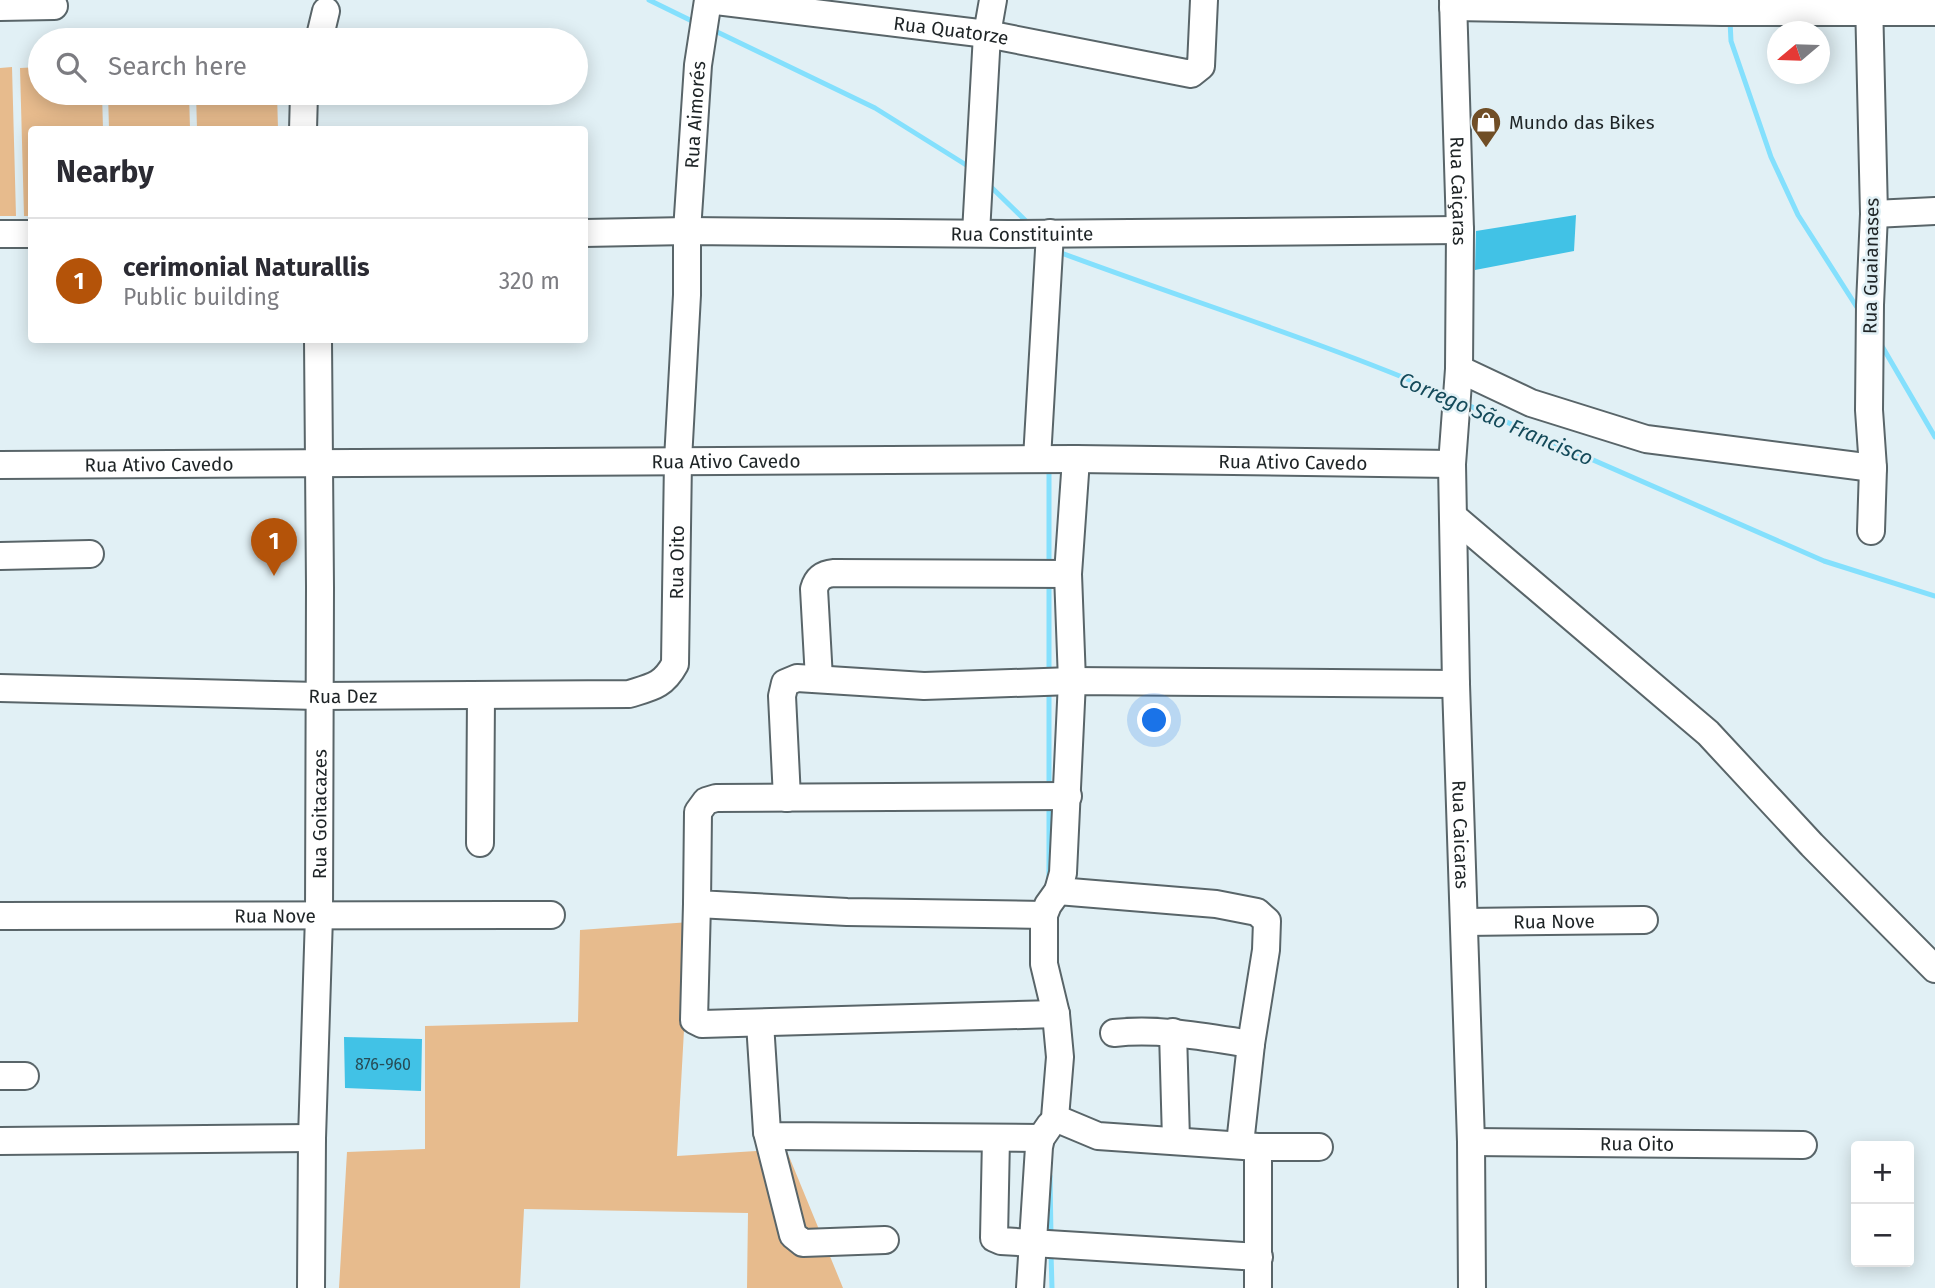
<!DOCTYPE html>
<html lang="en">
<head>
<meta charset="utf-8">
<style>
	:root { --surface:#fff; --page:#f2f2f3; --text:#2b2b33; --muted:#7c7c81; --line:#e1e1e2; --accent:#b45309 }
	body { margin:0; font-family:"Fira Sans",sans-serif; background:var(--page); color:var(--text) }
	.controls { position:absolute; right:21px; bottom:21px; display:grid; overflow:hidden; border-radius:7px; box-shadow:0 4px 18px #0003 }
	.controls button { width:63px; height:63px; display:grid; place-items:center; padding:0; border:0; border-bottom:2px solid var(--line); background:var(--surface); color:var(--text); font:35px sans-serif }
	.compass { position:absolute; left:1767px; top:21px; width:63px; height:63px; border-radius:50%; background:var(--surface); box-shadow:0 4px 18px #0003; rotate:251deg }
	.you { position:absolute; left:1155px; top:721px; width:24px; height:24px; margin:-18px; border:5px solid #fff; border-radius:50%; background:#1a73e8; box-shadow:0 0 0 10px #1a73e833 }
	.badge { display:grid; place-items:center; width:46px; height:46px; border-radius:50%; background:var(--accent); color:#fff; font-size:23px; font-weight:700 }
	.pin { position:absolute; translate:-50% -58px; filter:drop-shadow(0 2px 4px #0008) }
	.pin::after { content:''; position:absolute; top:37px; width:24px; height:21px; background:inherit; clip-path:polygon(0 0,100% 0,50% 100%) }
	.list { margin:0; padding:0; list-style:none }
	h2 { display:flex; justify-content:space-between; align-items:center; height:91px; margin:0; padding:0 28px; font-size:30px }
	h2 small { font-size:23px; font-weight:400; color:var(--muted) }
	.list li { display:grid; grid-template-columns:46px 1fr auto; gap:21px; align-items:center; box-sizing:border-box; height:126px; padding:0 28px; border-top:2px solid var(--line) }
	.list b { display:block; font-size:26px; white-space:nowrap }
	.list p { margin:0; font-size:23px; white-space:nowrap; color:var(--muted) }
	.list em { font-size:23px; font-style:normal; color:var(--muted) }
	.icon { flex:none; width:38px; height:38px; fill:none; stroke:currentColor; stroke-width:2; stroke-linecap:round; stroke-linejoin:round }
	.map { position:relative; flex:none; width:1935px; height:1288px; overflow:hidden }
	.search { position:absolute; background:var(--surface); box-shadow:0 4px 18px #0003; left:28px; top:28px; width:560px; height:77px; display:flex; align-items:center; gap:18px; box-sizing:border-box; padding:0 24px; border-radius:38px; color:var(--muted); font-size:26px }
	.panel { position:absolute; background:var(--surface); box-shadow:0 4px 18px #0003; left:28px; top:126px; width:560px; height:217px; border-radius:7px }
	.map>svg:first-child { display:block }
	.green { fill:#e7bb8d }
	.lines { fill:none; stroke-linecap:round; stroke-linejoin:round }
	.stream { stroke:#84e0fd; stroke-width:5 }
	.building { fill:#41c2e6 }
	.minor-casing { stroke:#596569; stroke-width:30 }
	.minor { stroke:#fff; stroke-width:26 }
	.labels { text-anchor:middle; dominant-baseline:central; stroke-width:5; stroke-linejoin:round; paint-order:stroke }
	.number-label { font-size:16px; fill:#274c56 }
	.street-label { font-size:19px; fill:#1e2426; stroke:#e1f0f5 }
	.poi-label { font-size:19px; fill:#1e2426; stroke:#e1f0f5; text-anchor:start }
	.water-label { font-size:21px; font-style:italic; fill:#144a5a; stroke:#e1f0f5 }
</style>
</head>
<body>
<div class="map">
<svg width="1935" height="1288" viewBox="0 0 1935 1288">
	<rect width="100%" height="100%" fill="#e1f0f5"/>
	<!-- green -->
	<path class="green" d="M 12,67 L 16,216 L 0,216 L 0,68 Z
		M 40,67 L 40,93 L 102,93 L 103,129 L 32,130 L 31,216 L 24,216 L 20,68 Z
		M 108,93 L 189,93 L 190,129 L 109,129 Z
		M 196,93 L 277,93 L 278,129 L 197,129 Z
		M 690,922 L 677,1156 L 786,1149 L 843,1288 L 747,1288 L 748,1213 L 524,1209 L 520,1288 L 339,1288 L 347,1152 L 425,1149 L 425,1026 L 578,1022 L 580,930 Z"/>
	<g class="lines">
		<!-- stream -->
		<path class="stream" d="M 649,0 L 696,23
			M 1730,21 L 1731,41 L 1771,157 L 1798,215 L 1860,312
			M 711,29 L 875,108 L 971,168
			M 988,184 L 1031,226
			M 1056,251 C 1187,300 1320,341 1448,396
			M 1879,341 L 1935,437
			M 1463,403 L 1824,561 L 1935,596
			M 1049,567 L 1049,465
			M 1049,580 L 1049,676
			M 1049,689 L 1049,788
			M 1049,804 L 1049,879
			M 1050,1176 L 1051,1236
			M 1051,1253 L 1052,1288"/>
	</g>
	<!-- building -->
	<path class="building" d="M 1576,215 L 1574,251 L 1475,270 L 1476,231 Z
		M 344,1037 L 422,1039 L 421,1091 L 345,1088 Z"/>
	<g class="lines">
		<!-- minor casing -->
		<g class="minor-casing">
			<g id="minor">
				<path id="s1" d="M 708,0 L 987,34 L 1191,74 L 1201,66 L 1204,0"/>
				<path id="s2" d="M 1453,0 L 1460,230 L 1459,369 L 1452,464 L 1456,684 L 1471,1142 L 1472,1288"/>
				<path d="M 1869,0 L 1874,214 L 1870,305 L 1869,410 L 1873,468 L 1871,531"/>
				<path d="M 0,7 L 54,6"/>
				<path d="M 1453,7 L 1722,12 L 1935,12"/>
				<path d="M 319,40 L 326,11"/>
				<path d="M 303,130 L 304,93"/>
				<path d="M 1874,214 L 1935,211"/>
				<path id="s3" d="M 584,233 L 687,231 L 1008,234 L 1460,230"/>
				<path d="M 976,233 L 987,34 L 993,0"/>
				<path d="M 0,234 L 32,234"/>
				<path d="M 1459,369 L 1531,403 L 1646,439 L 1873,468"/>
				<path d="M 1037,459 L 1050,233"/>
				<path d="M 1076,459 L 1068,574 L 1072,681 L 1063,873 L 1058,891 L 1048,905 L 1044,915 L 1044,964 L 1056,1014 L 1060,1057 L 1055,1118 L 1098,1136 L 1258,1147 L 1319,1147"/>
				<path id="s4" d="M 0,465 L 1076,459 L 1452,464"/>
				<path d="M 1454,517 L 1708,733 L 1812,845 L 1935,969"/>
				<path d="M 0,556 L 90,554"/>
				<path d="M 819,679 L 814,589 C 817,578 823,574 834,573 L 1068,574"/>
				<path id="s5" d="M 0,688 L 318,696 L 629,694 C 652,687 663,686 675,664 L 678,460 L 687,295 L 687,231 L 698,65 L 708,0"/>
				<path d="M 787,798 L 782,696 L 785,683 L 797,678 L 924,686 L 1072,681 L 1456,684"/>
				<path d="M 480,843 L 481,696"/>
				<path d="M 1058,891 L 1216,904 L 1257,912 L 1267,921 L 1266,950 L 1251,1044 L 1240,1144"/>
				<path d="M 697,904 L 694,1020 L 702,1024 L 1056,1014"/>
				<path d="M 1044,915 L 847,912 L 697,904 L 698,812 L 706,801 L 716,798 L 1068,796"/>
				<path id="s6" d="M 0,916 L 551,915"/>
				<path id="s7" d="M 1465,922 L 1644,920"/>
				<path d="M 760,1023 L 767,1132 L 775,1136 L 1041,1138"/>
				<path d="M 1173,1032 L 1176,1140"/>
				<path d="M 1114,1033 C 1160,1028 1205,1037 1251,1044"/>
				<path d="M 0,1076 L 25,1076"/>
				<path d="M 767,1132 L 793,1235 L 803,1243 L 885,1240"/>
				<path d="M 996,1138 L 994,1238 L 1001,1241 L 1259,1257"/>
				<path d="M 0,1141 L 312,1138"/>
				<path id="s8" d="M 1471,1142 L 1803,1145"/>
				<path d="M 1258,1147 L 1258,1288"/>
				<path id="s9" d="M 311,1288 L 312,1138 L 319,916 L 320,587 L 318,340"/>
				<path d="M 1030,1288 L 1039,1147 L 1041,1138 L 1050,1125"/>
			</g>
		</g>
		<!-- minor -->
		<use href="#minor" class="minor"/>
	</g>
	<!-- icons -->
	<defs>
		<g id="shop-pin" transform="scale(1.575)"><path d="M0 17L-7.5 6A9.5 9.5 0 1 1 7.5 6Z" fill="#704e26" stroke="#e1f0f5"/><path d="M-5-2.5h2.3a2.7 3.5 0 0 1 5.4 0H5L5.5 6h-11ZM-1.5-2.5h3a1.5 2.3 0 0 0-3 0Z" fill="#fff"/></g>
	</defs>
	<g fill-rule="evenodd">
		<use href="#shop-pin" x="1486" y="122"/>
	</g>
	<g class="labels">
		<!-- number labels -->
		<g class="number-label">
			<text x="383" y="1064">876-960</text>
		</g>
		<!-- street labels -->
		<g class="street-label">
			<text stroke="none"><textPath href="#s1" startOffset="245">Rua Quatorze</textPath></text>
			<text stroke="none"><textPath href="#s5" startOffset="1236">Rua Aimorés</textPath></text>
			<text stroke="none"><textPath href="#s2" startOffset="191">Rua Caiçaras</textPath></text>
			<text stroke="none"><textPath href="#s3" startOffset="438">Rua Constituinte</textPath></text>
			<text transform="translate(1871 266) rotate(-89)">Rua Guaianases</text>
			<text stroke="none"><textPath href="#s4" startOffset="726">Rua Ativo Cavedo</textPath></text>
			<text stroke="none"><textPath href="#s4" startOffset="1293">Rua Ativo Cavedo</textPath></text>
			<text stroke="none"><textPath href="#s4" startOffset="159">Rua Ativo Cavedo</textPath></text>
			<text stroke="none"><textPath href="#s5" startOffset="788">Rua Oito</textPath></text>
			<text stroke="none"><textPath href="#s5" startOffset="343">Rua Dez</textPath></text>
			<text stroke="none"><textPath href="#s9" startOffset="474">Rua Goitacazes</textPath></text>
			<text stroke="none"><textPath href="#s2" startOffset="835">Rua Caicaras</textPath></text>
			<text stroke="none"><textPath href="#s6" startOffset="275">Rua Nove</textPath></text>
			<text stroke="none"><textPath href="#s7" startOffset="89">Rua Nove</textPath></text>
			<text stroke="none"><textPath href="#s8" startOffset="166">Rua Oito</textPath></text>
		</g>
		<!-- poi labels -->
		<g class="poi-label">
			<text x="1509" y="122">Mundo das Bikes</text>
		</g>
		<!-- water labels -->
		<g class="water-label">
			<text transform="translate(1496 419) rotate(23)">Corrego São Francisco</text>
		</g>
	</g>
</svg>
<div class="controls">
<button>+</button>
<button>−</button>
</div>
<svg class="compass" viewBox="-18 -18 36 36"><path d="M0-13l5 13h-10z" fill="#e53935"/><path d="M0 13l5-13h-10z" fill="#7c7c81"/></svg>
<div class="you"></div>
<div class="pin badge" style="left:274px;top:576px">1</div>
<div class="search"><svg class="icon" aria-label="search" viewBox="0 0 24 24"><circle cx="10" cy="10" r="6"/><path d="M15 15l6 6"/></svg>Search here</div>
<section class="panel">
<h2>Nearby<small></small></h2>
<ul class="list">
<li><span class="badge">1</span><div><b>cerimonial Naturallis</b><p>Public building</p></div><em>320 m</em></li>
</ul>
</section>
</div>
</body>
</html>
